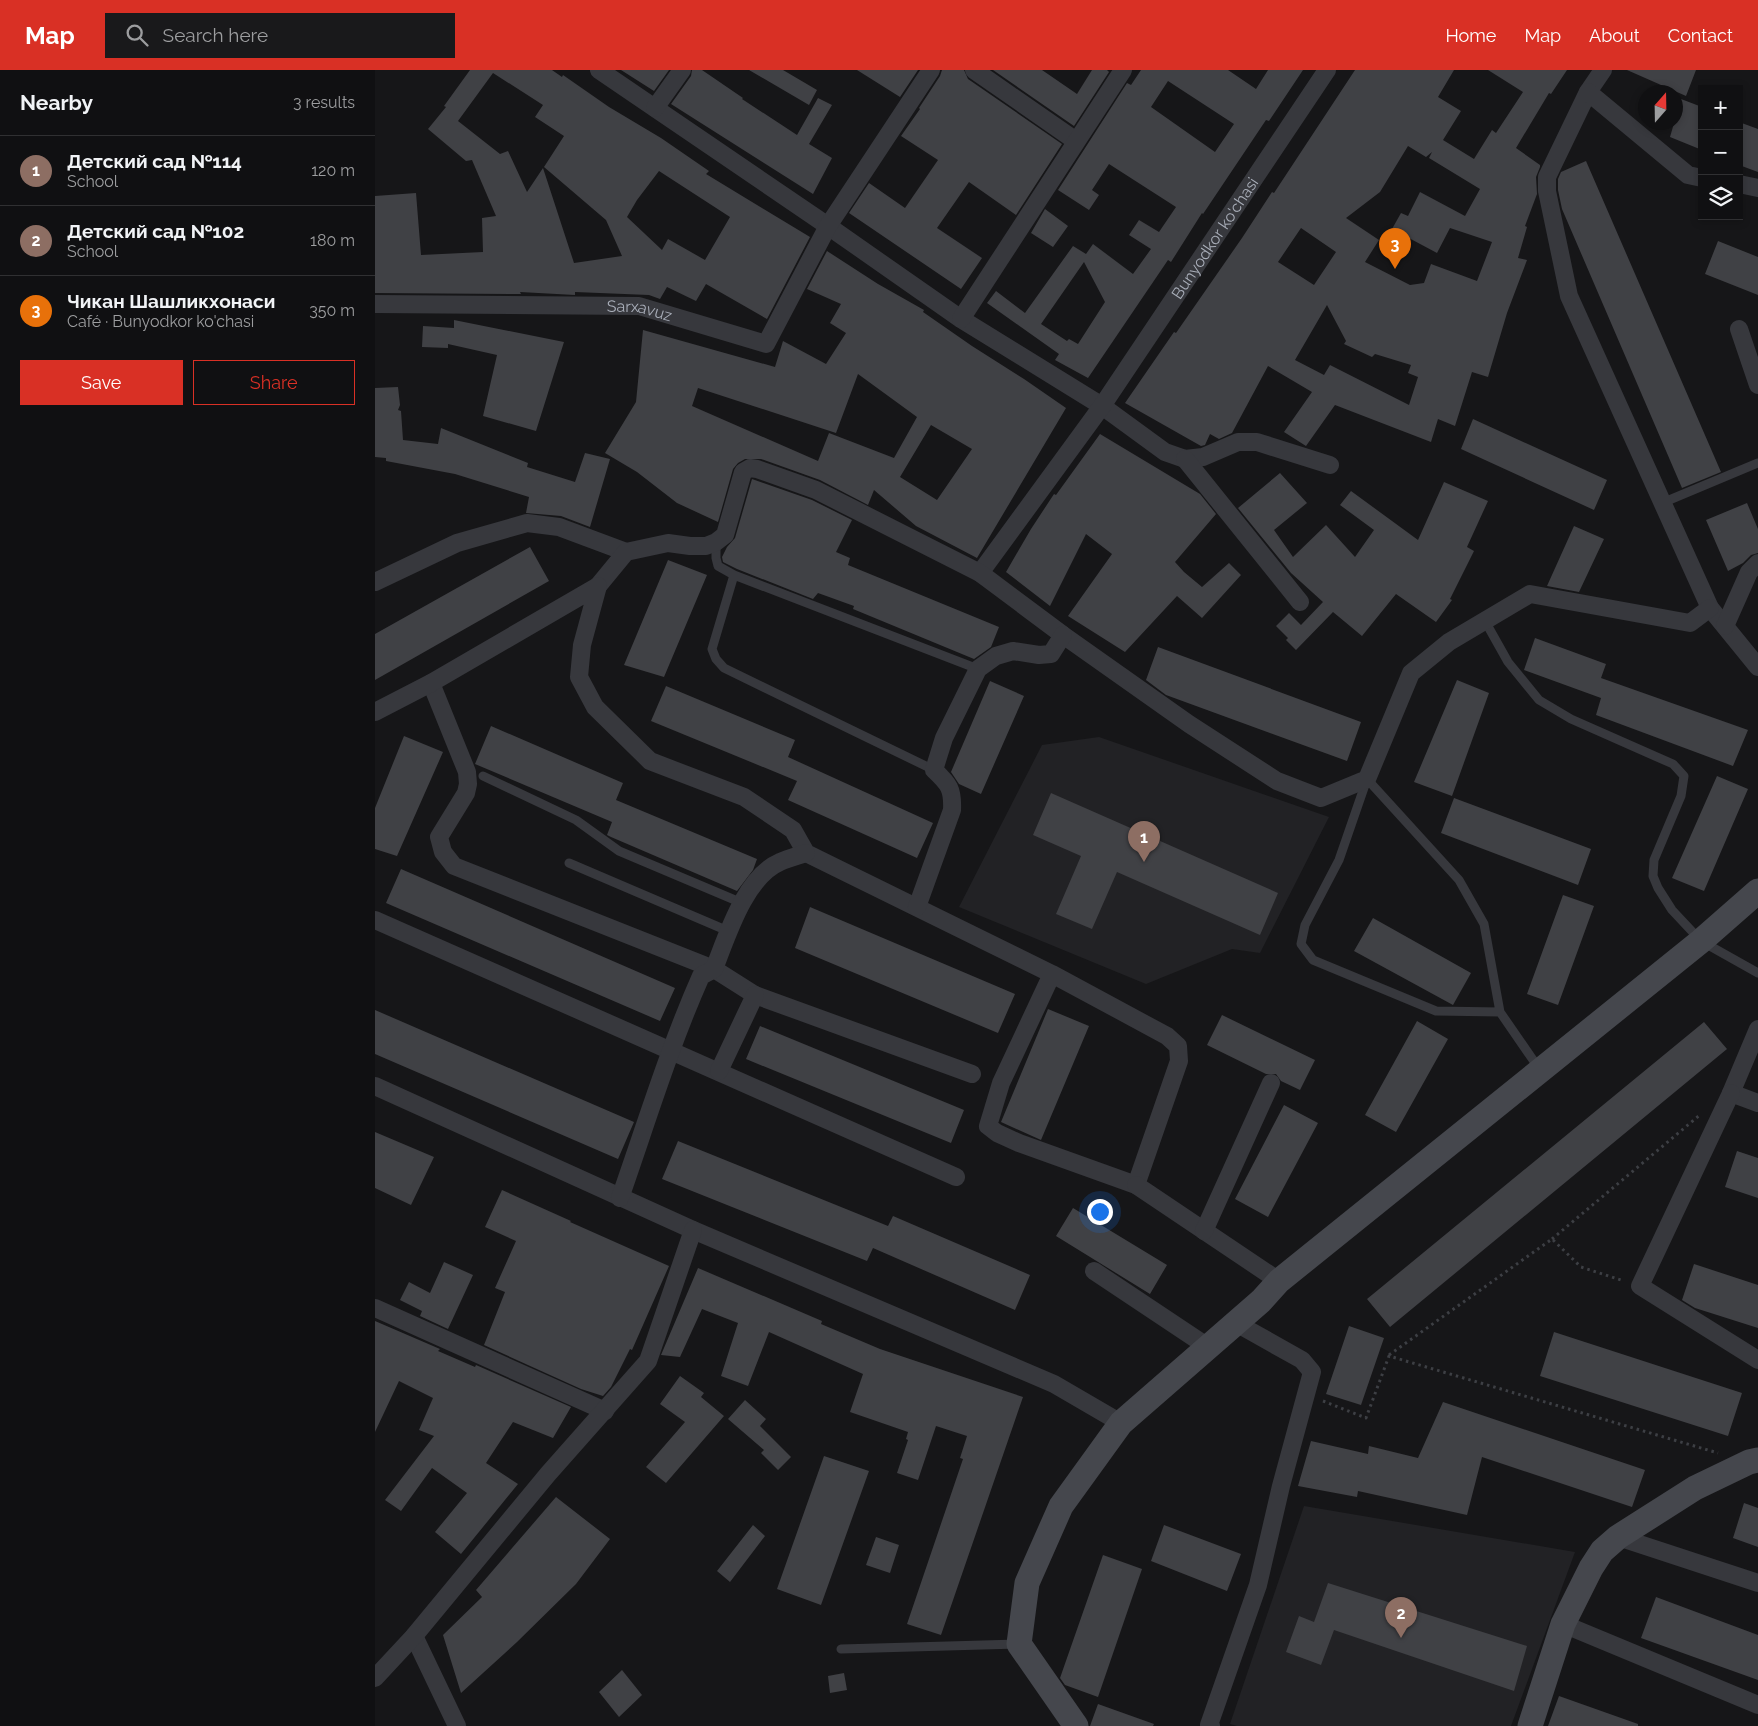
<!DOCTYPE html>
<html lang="en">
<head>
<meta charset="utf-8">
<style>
	:root { --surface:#101012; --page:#19191b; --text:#f1f3f6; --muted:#9c9d9f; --line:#303032; --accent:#d93025 }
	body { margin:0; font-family:Raleway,sans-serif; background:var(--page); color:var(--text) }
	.controls { position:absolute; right:15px; top:15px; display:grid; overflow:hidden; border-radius:0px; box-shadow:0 2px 8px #0003 }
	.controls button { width:45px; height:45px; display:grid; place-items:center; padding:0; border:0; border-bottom:1px solid var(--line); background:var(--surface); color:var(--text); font:25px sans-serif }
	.compass { position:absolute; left:1263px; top:15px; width:45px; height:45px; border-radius:50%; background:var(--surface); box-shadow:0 2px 8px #0003; rotate:20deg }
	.you { position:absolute; left:724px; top:1141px; width:18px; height:18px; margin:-12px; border:4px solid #fff; border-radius:50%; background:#1a73e8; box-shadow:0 0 0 8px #1a73e833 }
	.badge { display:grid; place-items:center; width:32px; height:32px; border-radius:50%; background:var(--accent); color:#fff; font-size:16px; font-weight:700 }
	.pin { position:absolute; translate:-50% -41px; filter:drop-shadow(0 1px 2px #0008) }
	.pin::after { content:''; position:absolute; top:26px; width:18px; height:15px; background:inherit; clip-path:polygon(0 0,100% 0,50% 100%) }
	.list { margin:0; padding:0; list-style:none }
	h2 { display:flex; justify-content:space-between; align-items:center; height:65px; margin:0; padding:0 20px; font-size:21px }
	h2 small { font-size:16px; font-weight:400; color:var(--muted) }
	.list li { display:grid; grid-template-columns:32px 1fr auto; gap:15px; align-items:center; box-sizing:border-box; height:70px; padding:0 20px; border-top:1px solid var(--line) }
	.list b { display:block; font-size:19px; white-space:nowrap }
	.list p { margin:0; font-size:16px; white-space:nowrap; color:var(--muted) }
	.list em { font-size:16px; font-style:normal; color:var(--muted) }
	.actions { display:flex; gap:10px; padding:15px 20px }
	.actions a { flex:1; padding:11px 0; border:1px solid var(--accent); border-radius:0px; text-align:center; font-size:18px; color:var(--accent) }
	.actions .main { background:var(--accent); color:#fff }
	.icon { flex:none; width:28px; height:28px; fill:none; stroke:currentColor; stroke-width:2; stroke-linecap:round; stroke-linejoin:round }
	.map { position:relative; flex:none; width:1383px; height:1656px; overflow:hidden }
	header { display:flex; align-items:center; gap:30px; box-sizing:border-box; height:70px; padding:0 25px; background:var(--accent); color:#fff }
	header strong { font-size:24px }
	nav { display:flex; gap:28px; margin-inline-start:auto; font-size:18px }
	.search { width:350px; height:45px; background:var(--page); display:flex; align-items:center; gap:12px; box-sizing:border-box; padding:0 18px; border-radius:0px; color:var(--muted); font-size:19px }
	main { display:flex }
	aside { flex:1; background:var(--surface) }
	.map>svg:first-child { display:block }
	.built { fill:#222225 }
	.building { fill:#404145; fill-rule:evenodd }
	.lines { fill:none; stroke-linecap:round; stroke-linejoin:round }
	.path { stroke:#3d3f44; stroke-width:3; stroke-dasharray:2.5 4; stroke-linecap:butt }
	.lane { stroke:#37383d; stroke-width:9 }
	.street { stroke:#37383d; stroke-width:18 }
	.secondary { stroke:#45474d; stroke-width:25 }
	.labels { text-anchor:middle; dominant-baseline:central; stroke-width:4.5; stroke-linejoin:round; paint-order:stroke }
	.street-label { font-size:16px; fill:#a8adb8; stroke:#111113 }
</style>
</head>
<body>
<header>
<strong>Map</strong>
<div class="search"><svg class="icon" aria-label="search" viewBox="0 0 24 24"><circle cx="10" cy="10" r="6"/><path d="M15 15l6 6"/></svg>Search here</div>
<nav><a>Home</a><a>Map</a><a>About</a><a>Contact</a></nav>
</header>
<main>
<aside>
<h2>Nearby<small>3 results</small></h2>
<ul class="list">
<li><span class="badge" style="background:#8d6e63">1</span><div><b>Детский сад №114</b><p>School</p></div><em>120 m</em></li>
<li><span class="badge" style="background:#8d6e63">2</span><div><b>Детский сад №102</b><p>School</p></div><em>180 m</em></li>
<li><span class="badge" style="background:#e8710a">3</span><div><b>Чикан Шашликхонаси</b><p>Café · Bunyodkor ko'chasi</p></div><em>350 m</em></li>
</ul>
<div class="actions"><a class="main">Save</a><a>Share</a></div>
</aside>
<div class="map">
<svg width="1383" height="1656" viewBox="0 0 1383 1656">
	<rect width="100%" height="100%" fill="#161618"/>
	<!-- built -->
	<path class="built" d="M 724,667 L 954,747 L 885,883 L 857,879 L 771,914 L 584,837 L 667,675 Z
		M 929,1436 L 1200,1482 L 1136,1656 L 862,1656 L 855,1654 Z"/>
	<!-- building -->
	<path class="building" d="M 95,0 L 177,0 L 187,7 L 188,5 L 234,37 L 286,68 L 334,101 L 331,104 L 435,167 L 392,249 L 331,214 L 321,231 L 292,217 L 285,229 L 274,225 L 200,222 L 200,225 L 145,222 L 146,224 L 0,223 L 0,126 L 41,123 L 46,185 L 108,182 L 107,148 L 121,146 L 97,90 L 91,91 L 53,59 L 71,37 L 69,36 ZM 118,3 L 168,35 L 160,47 L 189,66 L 169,97 L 231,150 L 247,186 L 199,193 L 168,98 L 152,122 L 133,81 L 125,84 L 83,51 ZM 284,101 L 355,147 L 330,190 L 293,169 L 287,180 L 252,147 L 262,130 Z
		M 246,0 L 294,0 L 279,21 Z
		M 317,0 L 327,0 L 368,28 L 367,29 L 422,65 L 443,28 L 457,35 L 434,74 L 457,88 L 438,124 L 296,34 L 316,6 Z
		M 374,0 L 408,0 L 442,20 L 434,35 Z
		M 482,0 L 543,0 L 525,27 Z
		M 567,0 L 589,0 L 593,9 L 687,74 L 641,145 L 594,112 L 562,158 L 607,188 L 586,219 L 474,143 L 494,113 L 530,138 L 563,90 L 526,66 L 545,39 L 544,38 L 565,6 Z
		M 618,0 L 667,0 L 702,24 L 717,0 L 732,0 L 734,2 L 699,56 Z
		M 766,0 L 853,0 L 881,19 L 893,0 L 928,0 L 894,51 L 891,50 L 828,144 L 827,143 L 796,192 L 793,190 L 713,308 L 680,290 L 684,284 L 612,233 L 621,221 L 650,243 L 698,176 L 711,184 L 718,174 L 758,204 L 776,179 L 754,165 L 764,150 L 784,162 L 801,137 L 734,94 L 717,120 L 724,125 L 714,140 L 683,120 L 752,13 L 756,15 ZM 793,11 L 859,54 L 840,82 L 776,37 ZM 709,192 L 730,232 L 703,274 L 694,269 L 692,271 L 666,254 Z
		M 980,0 L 1079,0 L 1063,27 L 1086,41 L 1068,70 L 1099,89 L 1117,60 L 1121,63 L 1148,22 L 1113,0 L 1192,0 L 1176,24 L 1174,23 L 1141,78 L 1165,95 L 1165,97 L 1161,107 L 1162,124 L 1150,156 L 1152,157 L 1143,188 L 1152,190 L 1132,243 L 1113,307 L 1097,302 L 1080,356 L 1063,349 L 1056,372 L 960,335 L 931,376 L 909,362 L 937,322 L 893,296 L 857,363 L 844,369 L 835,364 L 830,375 L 826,376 L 750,333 L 799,262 L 801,263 L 867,168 L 897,122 L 899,123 ZM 1033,76 L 1051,87 L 1057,82 L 1054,88 L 1105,119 L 1090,146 L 1045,122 L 1033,146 L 1026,143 L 1017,159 L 1062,183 L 1075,158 L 1117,172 L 1102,211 L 1056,194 L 1049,213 L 1035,215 L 990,192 L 1004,170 L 971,148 L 1005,122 ZM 926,158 L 961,182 L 939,215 L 903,192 ZM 952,235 L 971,271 L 969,274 L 997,287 L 1000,284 L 1036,295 L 1033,303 L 1043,307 L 1034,335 L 955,295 L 949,305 L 920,290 Z
		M 1252,0 L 1321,0 L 1311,26 Z
		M 1306,29 L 1327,37 L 1327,80 L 1295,67 Z
		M 1364,52 L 1383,59 L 1383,102 L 1364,95 Z
		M 1211,91 L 1346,402 L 1307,418 L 1187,139 L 1183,120 L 1183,109 L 1186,102 Z
		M 670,139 L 693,156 L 678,177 L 656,163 Z
		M 1343,171 L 1383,187 L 1383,225 L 1330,204 Z
		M 452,181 L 503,214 L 549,240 L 548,242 L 597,276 L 649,309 L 691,338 L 602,488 L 541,456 L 499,420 L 493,435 L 445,410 L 386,389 L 370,389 L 363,393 L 358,399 L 343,452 L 302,433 L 262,402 L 230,383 L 261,332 L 268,260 L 400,297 L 408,271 L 451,294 L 471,263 L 455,253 L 466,234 L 432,219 ZM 483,304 L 542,347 L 519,388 L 454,363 L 443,391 L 317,336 L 323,318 L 461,363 ZM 556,355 L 597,379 L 562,430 L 525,407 Z
		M 79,250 L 189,272 L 161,361 L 108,346 L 122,285 L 73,274 L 73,278 L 47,277 L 48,256 L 79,258 Z
		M 23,317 L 25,335 L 23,340 L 26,341 L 28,370 L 63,374 L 66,358 L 153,393 L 152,397 L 200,412 L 210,383 L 235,389 L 215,457 L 186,446 L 151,443 L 154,427 L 80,404 L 11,391 L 11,388 L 0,387 L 0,318 Z
		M 1098,349 L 1232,410 L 1219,440 L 1086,379 Z
		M 725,364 L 825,424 L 841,444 L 800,492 L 809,502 L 827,517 L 854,493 L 866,505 L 827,548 L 802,526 L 750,582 L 693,546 L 737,484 L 711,464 L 675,536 L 631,502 L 656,459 L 679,424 L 681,425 Z
		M 905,403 L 932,433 L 899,460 L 918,487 L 951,455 L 980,487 L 999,460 L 965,435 L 976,421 L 1043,470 L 1069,412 L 1113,431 L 1092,477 L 1099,481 L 1075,529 L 1077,530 L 1061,552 L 1021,524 L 987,566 L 958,542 L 921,580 L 911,570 L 913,568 L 901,556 L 914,543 L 926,555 L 948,532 L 916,503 L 863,438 Z
		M 377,409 L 437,430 L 477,450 L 461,482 L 475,488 L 473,495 L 624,557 L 616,577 L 599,589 L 478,539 L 479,536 L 443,523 L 438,529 L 362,499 L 348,492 L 347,487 L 352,477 L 360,468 Z
		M 1372,433 L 1383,459 L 1383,483 L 1376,485 L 1368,493 L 1353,501 L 1331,450 Z
		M 1199,456 L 1229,469 L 1204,522 L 1172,516 Z
		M 155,477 L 174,511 L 0,610 L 0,564 Z
		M 293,490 L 332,505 L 289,607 L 249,595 Z
		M 1160,568 L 1231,594 L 1226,608 L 1373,660 L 1358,696 L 1221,645 L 1226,628 L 1149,600 Z
		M 783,577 L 986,652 L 972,691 L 791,625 L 771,610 Z
		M 1082,610 L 1114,623 L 1077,726 L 1039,712 Z
		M 615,611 L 649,626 L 606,724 L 584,714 L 576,702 Z
		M 291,616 L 420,670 L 413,687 L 558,753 L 542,788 L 413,730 L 422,711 L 276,651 Z
		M 116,656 L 248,713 L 241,730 L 382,789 L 378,800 L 362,821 L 236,767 L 232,765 L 237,752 L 100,694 Z
		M 29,666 L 68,682 L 22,786 L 0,779 L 0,738 Z
		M 1342,706 L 1373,719 L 1329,821 L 1297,808 Z
		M 676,723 L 903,823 L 885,865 L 742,802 L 717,859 L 681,844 L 706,786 L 658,765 Z
		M 1079,728 L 1216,779 L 1203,815 L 1066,763 Z
		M 26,799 L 300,918 L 285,951 L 11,833 Z
		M 1188,825 L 1219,836 L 1183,935 L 1152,924 Z
		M 435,837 L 640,924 L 623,963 L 420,878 Z
		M 998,848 L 1096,903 L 1078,935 L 979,881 Z
		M 673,939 L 714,956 L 666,1070 L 626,1052 Z
		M 0,940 L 259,1052 L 243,1089 L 0,984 Z
		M 847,945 L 940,990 L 925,1020 L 906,1011 L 901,1004 L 891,1004 L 832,975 Z
		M 1042,951 L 1073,969 L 1021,1062 L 990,1045 Z
		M 1329,952 L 1352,979 L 1015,1257 L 992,1229 Z
		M 385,956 L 589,1040 L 576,1073 L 371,989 Z
		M 909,1035 L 943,1053 L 893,1147 L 860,1129 Z
		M 0,1062 L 59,1087 L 36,1135 L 0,1118 Z
		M 303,1071 L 513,1156 L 518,1146 L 655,1205 L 640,1240 L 498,1178 L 492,1191 L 287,1109 Z
		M 1362,1081 L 1383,1088 L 1383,1128 L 1350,1117 Z
		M 127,1120 L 196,1151 L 195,1152 L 294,1196 L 257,1280 L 255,1279 L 236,1317 L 228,1326 L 206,1319 L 109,1275 L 130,1222 L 120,1218 L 141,1171 L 110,1157 Z
		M 698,1138 L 792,1195 L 775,1224 L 681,1166 Z
		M 69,1192 L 98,1205 L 73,1259 L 45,1246 L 47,1241 L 25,1230 L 34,1212 L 55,1223 Z
		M 1319,1194 L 1383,1215 L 1383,1258 L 1320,1238 L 1307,1230 Z
		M 323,1198 L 447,1251 L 446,1254 L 505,1279 L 648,1327 L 566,1565 L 532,1554 L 588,1389 L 585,1388 L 592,1366 L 561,1356 L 543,1410 L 522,1403 L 533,1370 L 531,1369 L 533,1362 L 475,1342 L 488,1304 L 394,1262 L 373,1316 L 346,1306 L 363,1253 L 327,1239 L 305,1287 L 286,1285 Z
		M 0,1251 L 65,1279 L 63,1281 L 100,1297 L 101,1295 L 196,1337 L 178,1368 L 138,1352 L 111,1393 L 143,1414 L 86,1484 L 60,1462 L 92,1423 L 57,1398 L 26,1441 L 10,1430 L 59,1366 L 44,1360 L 58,1328 L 24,1311 L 0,1362 Z
		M 974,1256 L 1009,1268 L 986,1335 L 951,1324 Z
		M 1179,1262 L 1367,1323 L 1353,1366 L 1165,1306 Z
		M 305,1306 L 329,1323 L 326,1327 L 349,1346 L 291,1413 L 271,1397 L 310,1352 L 285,1334 Z
		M 370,1330 L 391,1349 L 385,1356 L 416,1387 L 403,1400 L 386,1383 L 389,1380 L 353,1349 Z
		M 1068,1332 L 1270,1400 L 1257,1437 L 1107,1387 L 1092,1445 L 983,1421 L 982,1427 L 923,1416 L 936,1371 L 993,1384 L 994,1376 L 1043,1388 Z
		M 449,1386 L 494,1401 L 446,1535 L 402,1519 Z
		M 181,1427 L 235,1469 L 201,1514 L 142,1572 L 86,1623 L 68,1565 L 107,1527 L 101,1520 Z
		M 1369,1433 L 1383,1438 L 1383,1477 L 1358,1468 Z
		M 378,1455 L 390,1466 L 355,1512 L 342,1501 Z
		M 789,1455 L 866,1484 L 852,1521 L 776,1491 Z
		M 501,1467 L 524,1475 L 515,1503 L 491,1495 Z
		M 728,1485 L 767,1499 L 723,1627 L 690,1615 L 685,1608 Z
		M 953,1513 L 1152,1576 L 1139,1621 L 959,1560 L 946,1595 L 911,1582 L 924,1546 L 939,1552 Z
		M 1281,1527 L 1383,1565 L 1383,1610 L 1266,1568 Z
		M 247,1600 L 267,1625 L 244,1647 L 224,1622 Z
		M 469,1603 L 472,1620 L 455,1623 L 453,1606 Z
		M 1184,1626 L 1263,1654 L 1263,1656 L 1173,1656 Z
		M 723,1634 L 779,1654 L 778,1656 L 715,1656 Z"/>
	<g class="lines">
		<!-- path -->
		<path class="path" d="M 1177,1169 L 1326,1044
			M 1014,1285 L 1177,1169 L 1206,1197 L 1249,1211
			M 948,1331 L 991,1348 L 1014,1286 L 1343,1383"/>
		<!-- lane -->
		<path class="lane" d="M 1287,433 L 1383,393
			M 341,472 L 341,488 L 343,496 L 359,505 L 603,599
			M 359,505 L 337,579 L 341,589 L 349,598 L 559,700
			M 1110,551 L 1133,592 L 1164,630 L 1196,649 L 1298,694 L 1309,706 L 1306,726 L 1279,790 L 1278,806 L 1283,818 L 1297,840 L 1326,871 L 1383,903
			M 108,706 L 201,750 L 244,781 L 367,833
			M 194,793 L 353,861
			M 1125,942 L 1061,941 L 938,890 L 926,874 L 930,855 L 964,790 L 992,709 L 1084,810 L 1109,854 L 1125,942 L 1165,1000
			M 466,1579 L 644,1574"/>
		<!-- street -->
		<g class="street">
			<path d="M 224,0 L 453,156 L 586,249 L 727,336 L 790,382 L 810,389 L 828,387 L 863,372 L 882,372 L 955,395"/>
			<path d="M 599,0 L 701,71"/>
			<path d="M 1228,0 L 1213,22 L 1172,107 L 1172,121 L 1194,226 L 1335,538 L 1383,597"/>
			<path d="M 1213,22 L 1313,105 L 1327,108"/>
			<path d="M 280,38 L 307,0"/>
			<path d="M 1364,114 L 1383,118"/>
			<path id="s1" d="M 0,234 L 264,236 L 391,274 L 453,156 L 556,0"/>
			<path d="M 586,249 L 748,0"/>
			<path d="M 1364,259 L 1383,315"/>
			<path d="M 810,389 L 925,532"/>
			<path id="s2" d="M 605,503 L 727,336 L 952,0"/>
			<path d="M 0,512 L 82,473 L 152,453 L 184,457 L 251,482"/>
			<path d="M 223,516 L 251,482 L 293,473 L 315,476 L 331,476 L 341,472 L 350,465 L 368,402 L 375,398 L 382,399 L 441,420 L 605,503 L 688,565 L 814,654 L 902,711 L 946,728 L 992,709 L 1036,603 L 1074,572 L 1155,524 L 1315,553 L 1335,538"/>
			<path d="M 1350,556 L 1374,502 L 1383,493"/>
			<path d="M 56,613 L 92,702 L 93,714 L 91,723 L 64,767 L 68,782 L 79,796 L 339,899 L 380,925 L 597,1004"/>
			<path d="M 0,642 L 56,613 L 223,516 L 207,575 L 204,607 L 220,637 L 275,691 L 369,727 L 418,760 L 431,783 L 677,904 L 792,966 L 803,976 L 804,991 L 761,1115 L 644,1073 L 622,1063 L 613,1056 L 626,1013 L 677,904"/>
			<path d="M 542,837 L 577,740 C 578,719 574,714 559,700 L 569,668 L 603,599 L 621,586 L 638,581 L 664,585 L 676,584 L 688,565"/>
			<path d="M 0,850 L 581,1107"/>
			<path d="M 1383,959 L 1356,1023 L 1383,1033"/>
			<path d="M 344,1001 L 380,925"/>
			<path d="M 0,1016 L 318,1160 L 679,1314 L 746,1353"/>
			<path d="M 1356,1023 L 1265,1216 L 1383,1290"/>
			<path d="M 761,1115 L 904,1211"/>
			<path d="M 245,1128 C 271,1054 294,978 326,906 L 339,899 C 352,866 370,807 405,792 C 413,788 422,786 431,783"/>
			<path d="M 829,1161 L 896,1013"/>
			<path d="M 719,1201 L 833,1277"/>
			<path d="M 0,1238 L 230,1341"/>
			<path d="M 1243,1467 L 1383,1513"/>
			<path d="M 1188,1554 L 1383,1635"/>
			<path d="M 39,1566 L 82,1656"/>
			<path d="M 0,1608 L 39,1566 L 173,1404 L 273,1291 L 318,1160"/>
			<path d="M 836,1656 L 834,1655 L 883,1515 L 906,1416 L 937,1302 L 927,1290 L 861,1253"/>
		</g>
		<!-- secondary -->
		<path class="secondary" d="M 701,1656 L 644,1574 L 652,1513 L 686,1436 L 746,1353 L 886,1231 L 904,1211 L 1326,871 L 1383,821
			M 1155,1656 L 1188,1554 L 1216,1498 L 1227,1481 L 1243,1467 L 1320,1418 L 1374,1392 L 1383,1390"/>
	</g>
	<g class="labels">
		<!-- street labels -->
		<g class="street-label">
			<text stroke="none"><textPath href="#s2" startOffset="409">Bunyodkor ko'chasi</textPath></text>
			<text stroke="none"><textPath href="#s1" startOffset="265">Sarxavuz</textPath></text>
		</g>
	</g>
</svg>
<div class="controls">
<button>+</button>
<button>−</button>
<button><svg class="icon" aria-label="layers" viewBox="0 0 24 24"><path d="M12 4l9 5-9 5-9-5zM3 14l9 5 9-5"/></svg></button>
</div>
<svg class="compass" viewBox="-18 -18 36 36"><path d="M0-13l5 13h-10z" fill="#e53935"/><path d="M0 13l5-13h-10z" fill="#9c9d9f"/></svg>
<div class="you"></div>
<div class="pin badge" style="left:769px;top:792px;background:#8d6e63">1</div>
<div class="pin badge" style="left:1026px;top:1568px;background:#8d6e63">2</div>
<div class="pin badge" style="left:1020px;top:199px;background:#e8710a">3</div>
</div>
</main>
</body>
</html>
